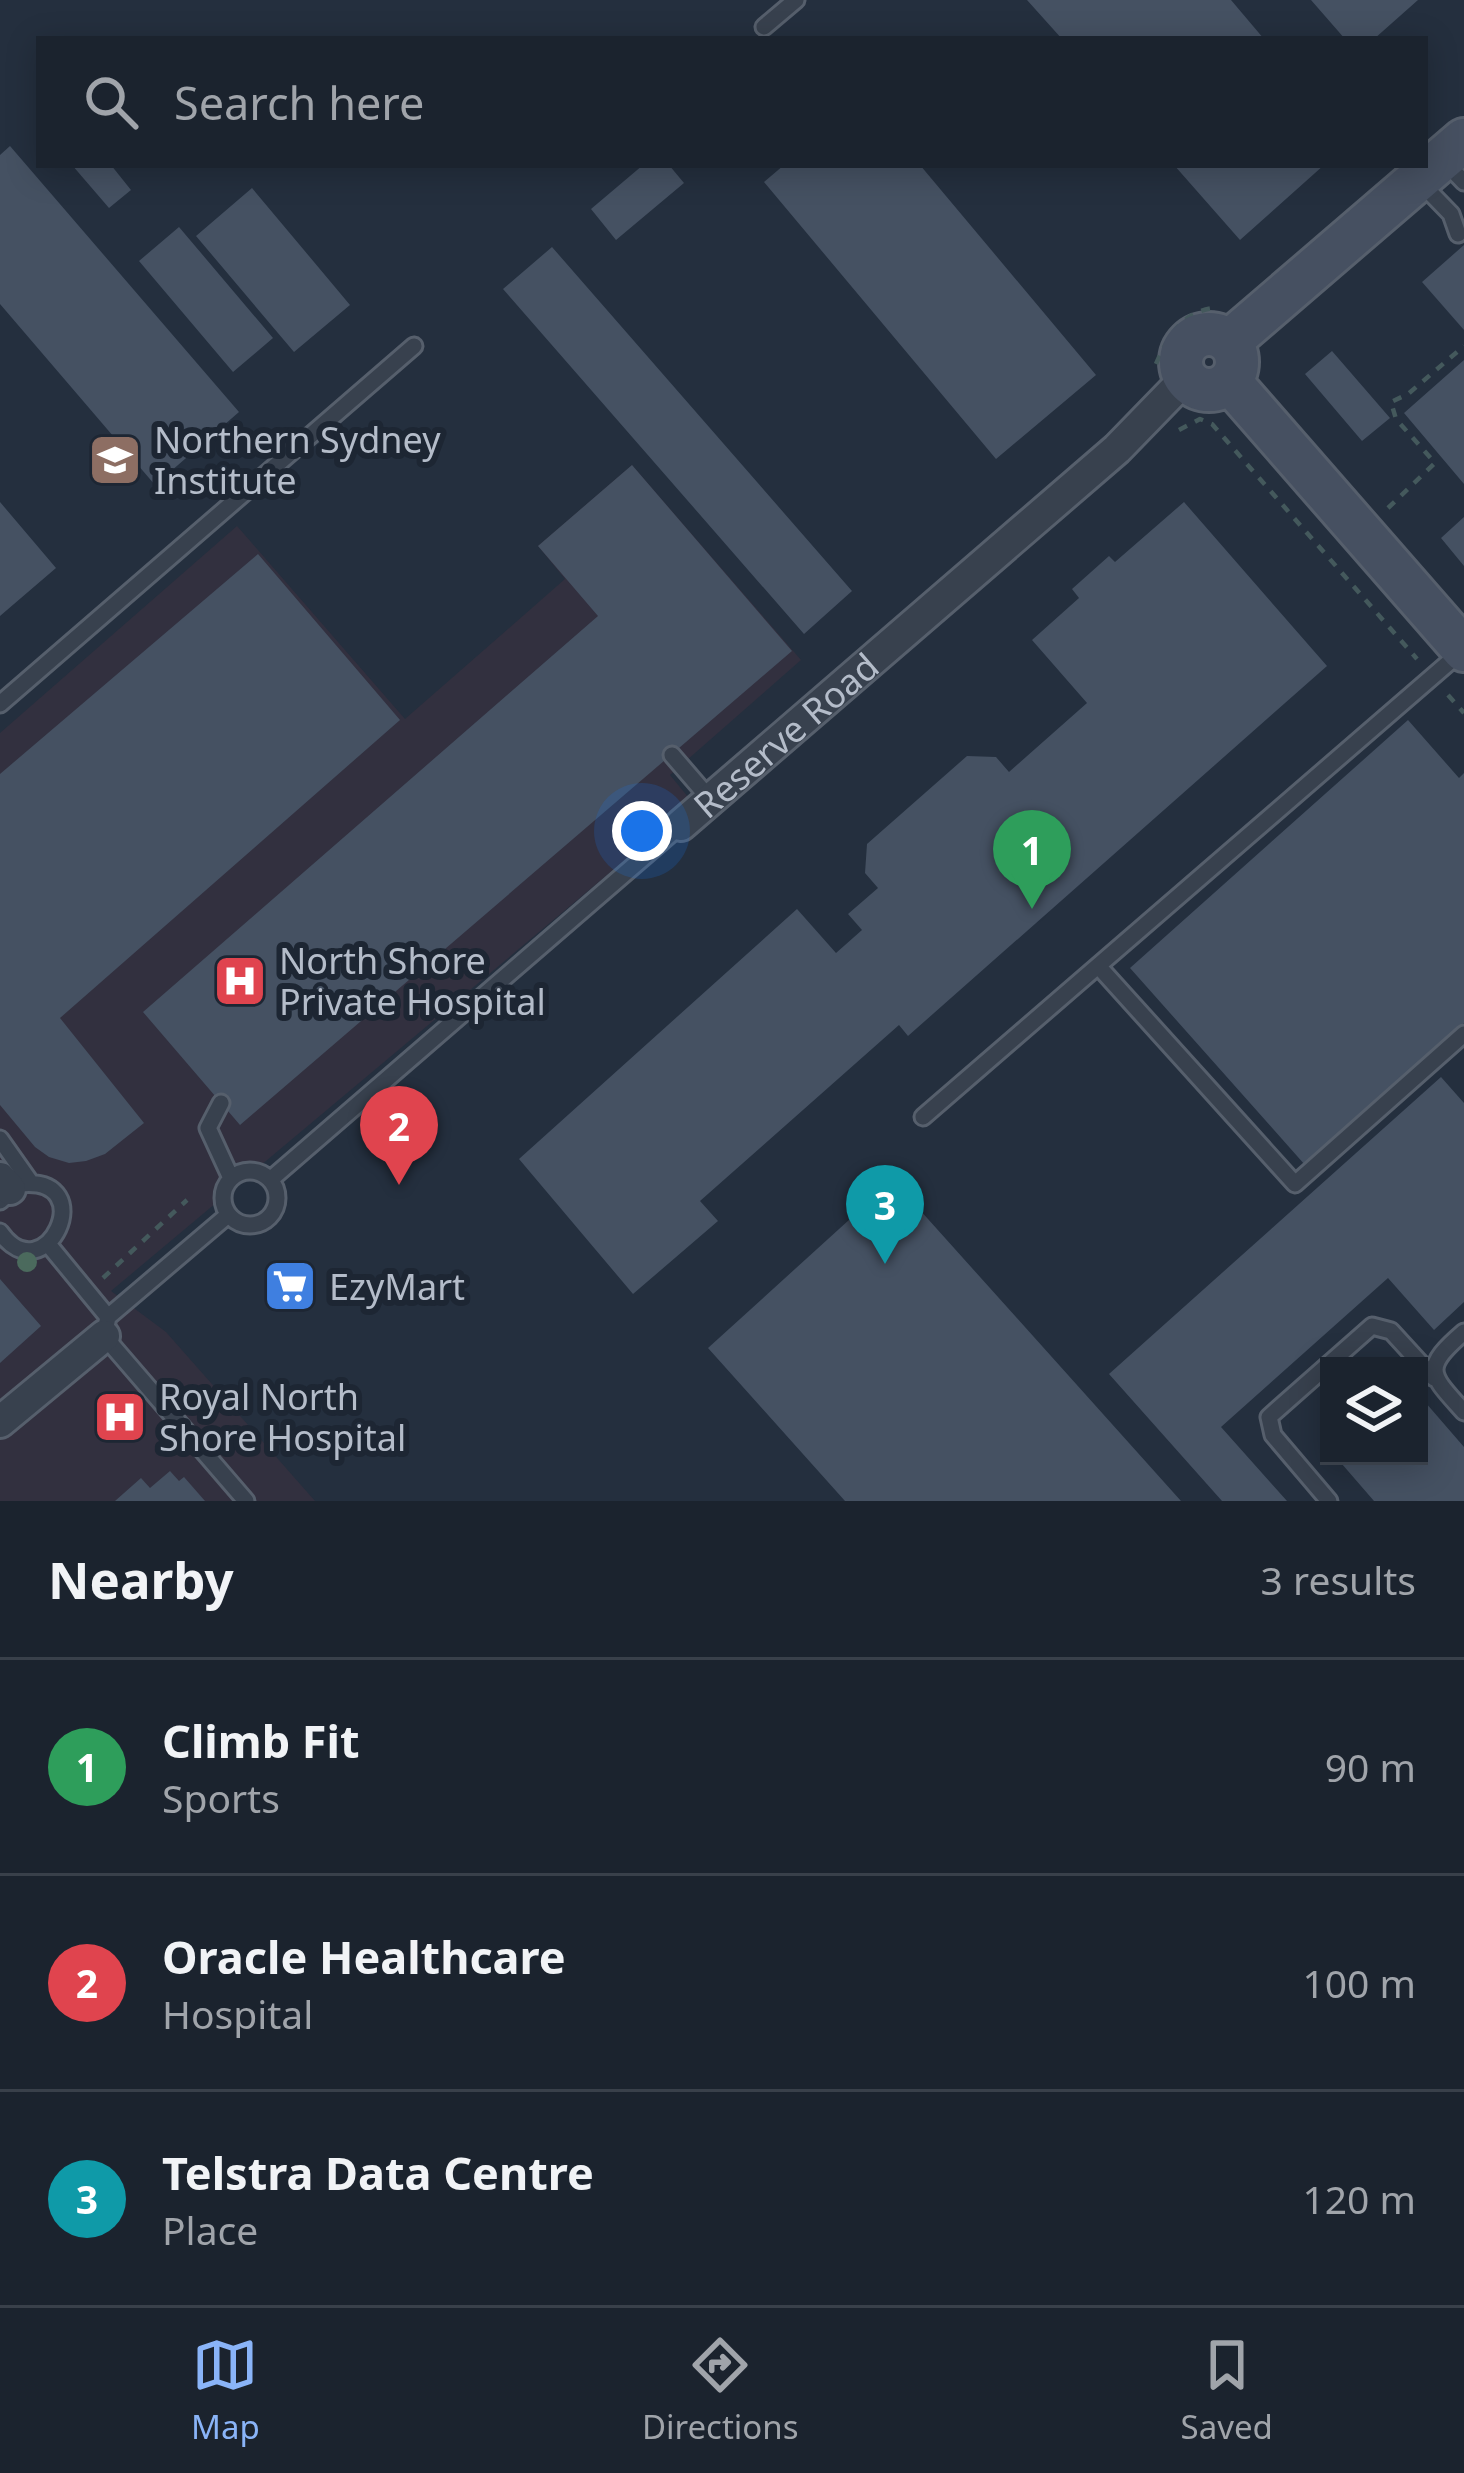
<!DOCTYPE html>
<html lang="en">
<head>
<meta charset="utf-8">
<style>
	:root { --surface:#1b232e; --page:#282f3a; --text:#f1f3f6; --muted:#a0a4aa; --line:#39404a; --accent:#8ab4f8 }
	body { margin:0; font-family:"Noto Sans",sans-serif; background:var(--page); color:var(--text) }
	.controls { position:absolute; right:36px; bottom:36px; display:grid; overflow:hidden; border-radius:0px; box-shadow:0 6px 30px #0003 }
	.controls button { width:108px; height:108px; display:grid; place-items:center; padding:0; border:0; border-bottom:3px solid var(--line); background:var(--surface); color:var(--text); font:60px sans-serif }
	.you { position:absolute; left:642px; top:831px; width:42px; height:42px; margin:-30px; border:9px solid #fff; border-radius:50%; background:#1a73e8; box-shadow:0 0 0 18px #1a73e833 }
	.badge { display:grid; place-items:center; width:78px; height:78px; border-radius:50%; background:var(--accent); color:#fff; font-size:39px; font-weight:700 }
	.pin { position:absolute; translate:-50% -99px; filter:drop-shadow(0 3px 6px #0008) }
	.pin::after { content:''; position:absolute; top:63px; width:42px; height:36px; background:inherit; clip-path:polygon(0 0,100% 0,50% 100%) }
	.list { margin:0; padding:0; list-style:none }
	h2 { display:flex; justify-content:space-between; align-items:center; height:156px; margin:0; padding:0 48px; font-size:51px }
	h2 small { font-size:39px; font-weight:400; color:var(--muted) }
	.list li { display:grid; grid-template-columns:78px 1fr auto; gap:36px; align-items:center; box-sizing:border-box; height:216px; padding:0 48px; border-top:3px solid var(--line) }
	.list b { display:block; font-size:45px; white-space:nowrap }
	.list p { margin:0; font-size:39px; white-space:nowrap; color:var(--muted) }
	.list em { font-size:39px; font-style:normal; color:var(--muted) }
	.icon { flex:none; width:66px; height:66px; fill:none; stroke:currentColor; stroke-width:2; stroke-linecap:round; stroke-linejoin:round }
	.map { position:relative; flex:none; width:1464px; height:1501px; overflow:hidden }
	.search { position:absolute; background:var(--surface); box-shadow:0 6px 30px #0003; left:36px; right:36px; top:36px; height:132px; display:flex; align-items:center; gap:30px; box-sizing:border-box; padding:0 42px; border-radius:0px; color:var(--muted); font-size:45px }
	.sheet { height:804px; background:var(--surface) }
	nav { display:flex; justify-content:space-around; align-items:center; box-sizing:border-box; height:168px; border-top:3px solid var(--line); background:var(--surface); font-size:33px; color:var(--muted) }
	nav a { display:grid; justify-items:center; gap:6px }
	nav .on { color:var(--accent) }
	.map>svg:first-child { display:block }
	.medical { fill:#32303f }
	.building { fill:#455162 }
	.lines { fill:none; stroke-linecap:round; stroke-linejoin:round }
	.lane-casing { stroke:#565f6c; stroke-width:21 }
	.street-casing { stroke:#565f6c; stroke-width:36 }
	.secondary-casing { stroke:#565f6c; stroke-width:48 }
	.path { stroke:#44595c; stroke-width:4.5; stroke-dasharray:9 9; stroke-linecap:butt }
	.lane { stroke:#38414e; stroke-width:15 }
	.street { stroke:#38414e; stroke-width:30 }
	.secondary { stroke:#465061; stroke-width:42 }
	.tree { fill:#4b6a5d }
	.labels { text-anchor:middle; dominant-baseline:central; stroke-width:12; stroke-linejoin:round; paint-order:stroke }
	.poi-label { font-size:36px; fill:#b4bcc9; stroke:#1d2633; text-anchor:start }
	.street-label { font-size:36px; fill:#b4bcc9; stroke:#1d2633 }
</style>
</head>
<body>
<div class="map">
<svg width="1464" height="1501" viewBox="0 0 1464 1501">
	<rect width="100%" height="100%" fill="#242f3e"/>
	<!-- medical -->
	<path class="medical" d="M 632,465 L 801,660 L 670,775 L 693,803 L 111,1291 L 166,1332 L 315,1501 L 0,1501 L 0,733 L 237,526 L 405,719 L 565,579 L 538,546 Z"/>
	<!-- building -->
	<path class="building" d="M 1027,0 L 1231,0 L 1264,39 L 1062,39 Z
		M 1311,0 L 1418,0 L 1374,39 L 1345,39 Z
		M 10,146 L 239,412 L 155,485 L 0,304 L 0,155 Z
		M 72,165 L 111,165 L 131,190 L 109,208 Z
		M 643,165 L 669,165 L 684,183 L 616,240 L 591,209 Z
		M 784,165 L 920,165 L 1096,375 L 996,459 L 764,182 Z
		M 1174,165 L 1324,165 L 1240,240 Z
		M 252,188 L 350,305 L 294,352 L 196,236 Z
		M 179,227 L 273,338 L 233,372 L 139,261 Z
		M 1464,245 L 1464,330 L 1422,282 Z
		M 552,247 L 852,591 L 804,634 L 503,289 Z
		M 1332,351 L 1390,418 L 1362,441 L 1305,374 Z
		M 1464,360 L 1464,484 L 1404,413 Z
		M 632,465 L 792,651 L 240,1125 L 143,1012 L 598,616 L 538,546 Z
		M 0,502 L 56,568 L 0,616 Z
		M 1184,502 L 1327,666 L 908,1036 L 899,1025 L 700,1201 L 718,1221 L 633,1294 L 519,1159 L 797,909 L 836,953 L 862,930 L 848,914 L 878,888 L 865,873 L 867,844 L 967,756 L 996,757 L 1009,772 L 1087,703 L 1032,640 L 1079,598 L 1072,589 L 1109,556 L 1115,562 Z
		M 1464,517 L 1464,566 L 1441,538 Z
		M 258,554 L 400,720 L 60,1018 L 144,1123 L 105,1154 L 86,1161 L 69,1163 L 49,1157 L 35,1147 L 0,1105 L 0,774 Z
		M 1408,720 L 1459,778 L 1464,773 L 1464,1023 L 1305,1165 L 1130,968 Z
		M 1441,1077 L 1464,1103 L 1464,1302 L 1434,1330 L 1388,1278 L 1221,1427 L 1287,1501 L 1222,1501 L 1109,1374 Z
		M 893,1180 L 1181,1501 L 845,1501 L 708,1348 Z
		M 0,1279 L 41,1326 L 0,1363 Z
		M 1419,1395 L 1464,1447 L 1464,1501 L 1374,1501 L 1335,1456 L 1419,1456 Z
		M 170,1471 L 179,1481 L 184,1477 L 205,1501 L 115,1501 L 141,1478 L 150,1488 Z"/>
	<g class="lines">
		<!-- lane casing -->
		<g class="lane-casing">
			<path id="lane" d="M 764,27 L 796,0
				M 1444,161 L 1464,182
				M 1418,180 L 1451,214 L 1458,234
				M 0,704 L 414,346
				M 672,755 L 709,798
				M 1100,968 L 1295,1184 L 1464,1034
				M 221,1103 L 208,1128 L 231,1178
				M 923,1117 L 1461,652
				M 0,1139 L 31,1183
				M223 1198a27 27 0 1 1 54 0a27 27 0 1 1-54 0Z
				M 270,1180 L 681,825
				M 0,1201 L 20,1184 C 103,1175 45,1296 0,1232
				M 48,1244 L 108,1317
				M 108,1317 L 104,1336 L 246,1501
				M 108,1317 L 228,1215
				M 1464,1332 C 1421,1369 1430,1374 1464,1412
				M 1329,1501 L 1273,1435 L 1269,1417 L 1372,1326 L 1391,1331 L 1434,1378"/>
		</g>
		<!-- street casing -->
		<g class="street-casing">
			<g id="street">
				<path id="s1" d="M 681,825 L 1117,449 L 1185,379"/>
				<path d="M 0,1178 L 10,1189"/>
				<path d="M 0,1422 L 104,1336"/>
			</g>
		</g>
		<!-- secondary casing -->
		<g class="secondary-casing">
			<path id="secondary" d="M1181 362a28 28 0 1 1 56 0a28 28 0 1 1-56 0Z
				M 1229,342 L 1464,140
				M 1230,382 L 1464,650"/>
		</g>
		<!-- path -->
		<path class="path" d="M 1156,364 C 1167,338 1182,312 1213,308
			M 1179,430 L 1200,419 L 1212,424 L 1417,659
			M 1388,508 L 1435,463 L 1396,419 L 1391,402 L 1408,394 L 1464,346
			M 1448,695 L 1464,713
			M 103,1278 L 187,1200"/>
		<!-- lane -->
		<use href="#lane" class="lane"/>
		<!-- street -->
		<use href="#street" class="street"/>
		<!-- secondary -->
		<use href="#secondary" class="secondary"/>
	</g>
	<!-- trees -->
	<circle class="tree" cx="27" cy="1262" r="10"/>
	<!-- icons -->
	<defs>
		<g id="university-square" transform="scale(2.7)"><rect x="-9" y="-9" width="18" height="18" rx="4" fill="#8d6e63" stroke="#1d2633"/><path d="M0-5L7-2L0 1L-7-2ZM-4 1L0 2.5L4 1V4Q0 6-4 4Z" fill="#fff"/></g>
		<g id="hospital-square" transform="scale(2.7)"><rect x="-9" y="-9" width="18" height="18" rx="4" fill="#e0444e" stroke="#1d2633"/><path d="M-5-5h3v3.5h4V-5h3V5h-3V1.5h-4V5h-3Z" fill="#fff"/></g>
		<g id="supermarket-square" transform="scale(2.7)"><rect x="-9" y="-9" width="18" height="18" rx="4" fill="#3f7fe0" stroke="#1d2633"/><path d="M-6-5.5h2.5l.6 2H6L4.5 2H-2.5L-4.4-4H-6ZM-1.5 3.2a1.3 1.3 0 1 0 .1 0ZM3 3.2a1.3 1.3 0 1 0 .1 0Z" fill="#fff"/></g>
	</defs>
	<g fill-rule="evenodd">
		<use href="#university-square" x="115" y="460"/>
		<use href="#hospital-square" x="240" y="981"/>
		<use href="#supermarket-square" x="290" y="1286"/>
		<use href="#hospital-square" x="120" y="1417"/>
	</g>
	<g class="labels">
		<!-- poi labels -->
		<g class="poi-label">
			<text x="154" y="439">Northern Sydney<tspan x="154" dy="41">Institute</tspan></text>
			<text x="279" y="960">North Shore<tspan x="279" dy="41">Private Hospital</tspan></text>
			<text x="329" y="1286">EzyMart</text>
			<text x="159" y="1396">Royal North<tspan x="159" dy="41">Shore Hospital</tspan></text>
		</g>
		<!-- street labels -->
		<g class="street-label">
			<text stroke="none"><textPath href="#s1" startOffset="138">Reserve Road</textPath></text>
		</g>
	</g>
</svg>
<div class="controls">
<button><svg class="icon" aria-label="layers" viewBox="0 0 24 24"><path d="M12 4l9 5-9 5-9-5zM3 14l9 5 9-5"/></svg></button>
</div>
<div class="you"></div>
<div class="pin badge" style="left:1032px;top:909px;background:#2e9e5b">1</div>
<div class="pin badge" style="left:399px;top:1185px;background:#e0444e">2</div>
<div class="pin badge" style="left:885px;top:1264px;background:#0f9aa8">3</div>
<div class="search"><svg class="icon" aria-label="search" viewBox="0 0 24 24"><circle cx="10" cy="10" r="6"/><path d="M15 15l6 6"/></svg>Search here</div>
</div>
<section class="sheet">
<h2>Nearby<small>3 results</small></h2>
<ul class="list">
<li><span class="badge" style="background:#2e9e5b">1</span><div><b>Climb Fit</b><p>Sports</p></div><em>90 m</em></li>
<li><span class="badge" style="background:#e0444e">2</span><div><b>Oracle Healthcare</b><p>Hospital</p></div><em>100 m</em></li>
<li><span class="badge" style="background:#0f9aa8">3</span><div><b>Telstra Data Centre</b><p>Place</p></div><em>120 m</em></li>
</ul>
</section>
<nav>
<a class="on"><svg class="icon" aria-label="map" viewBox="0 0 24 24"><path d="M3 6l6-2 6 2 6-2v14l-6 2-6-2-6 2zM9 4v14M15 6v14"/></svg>Map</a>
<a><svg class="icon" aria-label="directions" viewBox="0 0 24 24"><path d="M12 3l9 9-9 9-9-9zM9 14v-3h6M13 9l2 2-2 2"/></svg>Directions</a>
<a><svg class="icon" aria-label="saved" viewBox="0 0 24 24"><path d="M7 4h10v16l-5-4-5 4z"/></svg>Saved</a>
</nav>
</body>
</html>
